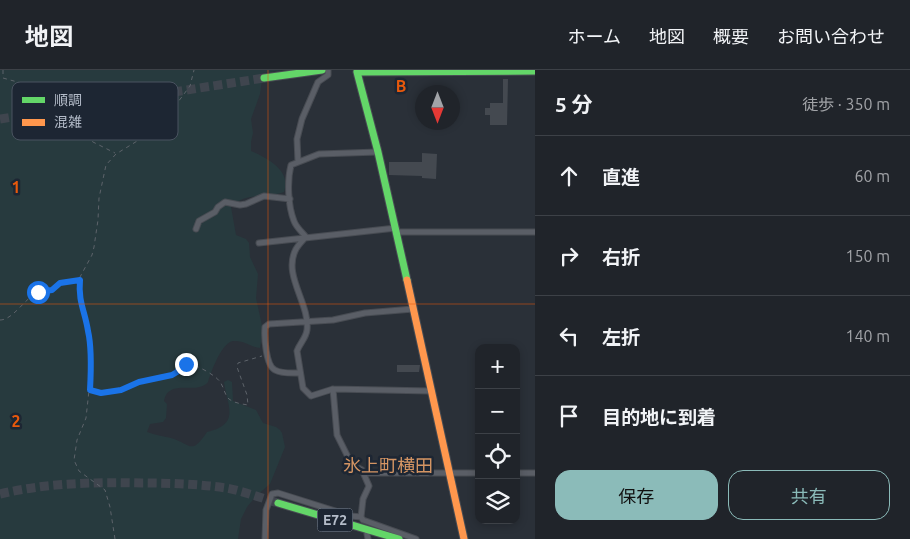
<!DOCTYPE html>
<html lang="ja">
<head>
<meta charset="utf-8">
<style>
	:root { --surface:#20242a; --page:#282c32; --text:#f1f3f6; --muted:#a2a4a8; --line:#3d4147; --accent:#8bbbb9 }
	body { margin:0; font-family:Ubuntu,"Noto Sans JP",sans-serif; background:var(--page); color:var(--text) }
	.controls { position:absolute; right:15px; bottom:15px; display:grid; overflow:hidden; border-radius:10px; box-shadow:0 2px 8px #0003 }
	.controls button { width:45px; height:45px; display:grid; place-items:center; padding:0; border:0; border-bottom:1px solid var(--line); background:var(--surface); color:var(--text); font:25px sans-serif }
	.compass { position:absolute; left:415px; top:15px; width:45px; height:45px; border-radius:50%; background:var(--surface); box-shadow:0 2px 8px #0003; rotate:180deg }
	.stop { position:absolute; width:15px; height:15px; margin:-11px; border:4px solid #1a73e8; border-radius:50%; background:#fff }
	.stop.end { background:#1a73e8; border-color:#fff; box-shadow:0 1px 5px #0008 }
	.list { margin:0; padding:0; list-style:none }
	h2 { display:flex; justify-content:space-between; align-items:center; height:65px; margin:0; padding:0 20px; font-size:21px }
	h2 small { font-size:16px; font-weight:400; color:var(--muted) }
	.list li { display:grid; grid-template-columns:32px 1fr auto; gap:15px; align-items:center; box-sizing:border-box; height:80px; padding:0 20px; border-top:1px solid var(--line) }
	.list b { display:block; font-size:19px; white-space:nowrap }
	.list em { font-size:16px; font-style:normal; color:var(--muted) }
	.actions { display:flex; gap:10px; padding:15px 20px }
	.actions a { flex:1; padding:11px 0; border:1px solid var(--accent); border-radius:15px; text-align:center; font-size:18px; color:var(--accent) }
	.actions .main { background:var(--accent); color:#111 }
	.icon { flex:none; width:28px; height:28px; fill:none; stroke:currentColor; stroke-width:2; stroke-linecap:round; stroke-linejoin:round }
	.map { position:relative; flex:none; width:535px; height:469px; overflow:hidden }
	header { display:flex; align-items:center; gap:30px; box-sizing:border-box; height:70px; padding:0 25px; background:var(--surface); border-bottom:1px solid var(--line) }
	header strong { font-size:24px }
	nav { display:flex; gap:28px; margin-inline-start:auto; font-size:18px }
	main { display:flex }
	aside { flex:1; background:var(--surface) }
	.map>svg:first-child { display:block }
	.green { fill:#273a3e }
	.building { fill:#444950 }
	.lines { fill:none; stroke-linecap:round; stroke-linejoin:round }
	.highway-tunnel { stroke:#3f454e; stroke-width:9; stroke-dasharray:9 4.5; stroke-linecap:butt }
	.street-casing { stroke:#484c53; stroke-width:7 }
	.fast-casing { stroke:#484c53; stroke-width:9 }
	.slow-casing { stroke:#484c53; stroke-width:9 }
	.path { stroke:#5d636a; stroke-width:1; stroke-dasharray:4 4; stroke-linecap:butt }
	.street { stroke:#5a5e66; stroke-width:5 }
	.fast { stroke:#63d668; stroke-width:7 }
	.slow { stroke:#ff974d; stroke-width:7 }
	.route { stroke:#1a73e8; stroke-width:6 }
	.grid { fill:none; stroke:#e8590c; stroke-width:1; stroke-opacity:0.55 }
	.labels { text-anchor:middle; dominant-baseline:central; stroke-width:5; stroke-linejoin:round; paint-order:stroke }
	.shield { fill:#1d2633; stroke:#878f9c; stroke-width:1 }
	.shield-label { font-size:14px; font-weight:bold; fill:#b4bcc9 }
	.quarter-label { font-size:18px; fill:#d59563; stroke:#1d2633 }
	.key { fill:#1d2633; stroke:#4a5360; stroke-width:1 }
	.key-label { font-size:14px; fill:#b4bcc9 }
	.grid-label { font-size:16px; text-anchor:middle; font-weight:bold; fill:#e8590c; stroke:#1d2633; stroke-width:5; stroke-linejoin:round; paint-order:stroke }
</style>
</head>
<body>
<header>
<strong>地図</strong>
<nav><a>ホーム</a><a>地図</a><a>概要</a><a>お問い合わせ</a></nav>
</header>
<main>
<div class="map">
<svg width="535" height="469" viewBox="0 0 535 469">
	<rect width="100%" height="100%" fill="#2a3038"/>
	<!-- green -->
	<path class="green" d="M 0,0 L 282,0 L 263,3 L 260,24 L 251,49 L 253,63 L 251,72 L 251,81 C 267,88 292,101 284,122 C 266,129 246,121 231,137 L 236,165 L 246,169 L 249,173 L 250,187 L 258,204 L 256,228 L 263,260 L 260,278 C 251,277 244,270 234,271 C 222,271 211,302 208,312 C 197,326 169,307 164,331 L 167,334 L 166,348 L 163,352 L 150,354 L 147,362 C 155,365 163,366 171,368 C 191,374 191,386 207,362 C 240,354 228,338 224,312 L 228,310 L 232,312 L 233,331 L 256,340 L 263,353 L 276,357 L 280,360 L 282,363 L 285,377 L 270,414 L 256,426 L 247,437 L 241,449 L 238,469 L 0,469 Z"/>
	<!-- building -->
	<path class="building" d="M 503,9 L 508,9 L 507,55 L 490,55 L 490,45 L 485,45 L 485,38 L 490,38 L 490,33 L 503,33 Z
		M 422,83 L 437,84 L 436,109 L 422,108 L 422,106 L 389,105 L 389,92 L 422,92 Z
		M 397,295 L 420,295 L 419,302 L 397,302 Z"/>
	<g class="lines">
		<!-- highway-tunnel -->
		<path class="highway-tunnel" d="M 0,49 L 264,8
			M 0,424 C 46,413 94,412 142,413 C 170,413 198,414 226,418 C 243,421 261,428 278,433"/>
		<!-- street casing -->
		<g class="street-casing">
			<path id="street" d="M 298,92 L 297,69 L 302,49 L 318,12 L 328,5 L 328,0
				M 196,159 L 199,151 L 215,142 L 218,137 L 225,132 L 240,135 L 246,134 L 264,126 L 290,129
				M 396,162 L 535,162
				M 306,167 C 303,170 299,174 296,179 C 282,205 310,233 307,260 C 306,268 300,273 297,281 L 303,318 L 311,326 L 333,319 L 431,321
				M 306,167 C 302,162 296,157 294,151 C 288,136 287,111 291,95 L 319,84 L 378,82
				M 259,173 L 396,158
				M 300,303 C 293,303 282,304 275,300 C 266,296 264,267 265,257 L 269,254 L 333,250 L 365,243 L 413,239
				M 333,319 L 337,365 L 352,395 L 362,400 L 369,416 L 363,429 L 361,447
				M 364,403 L 479,403
				M 516,403 L 535,403
				M 367,464 L 368,469
				M 265,469 L 266,440 L 272,424 L 278,423 L 351,446 L 361,447 L 363,450 L 416,469"/>
		</g>
		<!-- fast casing -->
		<g class="fast-casing">
			<path id="fast" d="M 357,2 L 378,82 L 407,210
				M 357,2 L 535,1
				M 264,8 L 322,0
				M 278,433 L 399,469"/>
		</g>
		<!-- slow casing -->
		<g class="slow-casing">
			<path id="slow" d="M 407,210 L 464,469"/>
		</g>
		<!-- path -->
		<path class="path" d="M 3,0 L 3,8 L 21,13 L 44,26 L 65,43 L 75,58 L 93,72 L 115,83
			M 0,250 C 13,250 25,228 38,222 C 41,221 46,221 49,220 C 53,219 56,216 59,214 C 65,211 73,211 79,210
			M 90,320 C 114,327 121,317 142,312 C 152,309 163,309 172,305 C 178,302 180,295 187,294 C 194,293 217,306 220,312 C 224,317 224,324 229,329 C 234,333 242,334 248,335 L 247,325 L 237,297 L 238,293 L 262,286
			M 115,469 L 110,437 L 105,420 L 79,401 L 74,390 L 77,370 L 86,348 L 91,302 L 88,260 L 80,231 L 80,207 L 92,185 L 94,177 L 98,150 L 99,128 L 106,95 L 116,84 L 147,65 L 169,44 L 190,16 L 194,0"/>
		<!-- street -->
		<use href="#street" class="street"/>
		<!-- fast -->
		<use href="#fast" class="fast"/>
		<!-- slow -->
		<use href="#slow" class="slow"/>
	</g>
	<g class="lines">
		<!-- route -->
		<path class="route" d="M 38,222 L 52,220 L 60,213 L 80,210 C 78,232 85,241 88,261 C 92,278 91,302 90,320 L 101,323 L 121,320 L 139,312 L 172,305 L 177,302 L 181,296 L 186,294"/>
	</g>
	<!-- grid -->
	<path class="grid" d="M 268,0 L 268,469M 0,234 L 535,234"/>
	<g class="labels">
		<!-- shield labels -->
		<rect class="shield" x="317.5" y="438.5" width="35" height="23" rx="4"/>
		<g class="shield-label">
			<text x="335" y="450">E72</text>
		</g>
		<!-- quarter labels -->
		<g class="quarter-label">
			<text x="388" y="395">氷上町横田</text>
		</g>
	</g>
	<!-- legend -->
	<rect x="12" y="12" width="166" height="58" rx="8" class="key"/>
	<rect x="22" y="27" width="23" height="6" fill="#63d668"/>
	<rect x="22" y="49" width="23" height="7" fill="#ff974d"/>
	<g class="key-label">
		<text x="54" y="35">順調</text>
		<text x="54" y="57">混雑</text>
	</g>
	<g class="grid-label">
		<text x="401" y="22">B</text>
		<text x="16" y="123">1</text>
		<text x="16" y="357">2</text>
	</g>
</svg>
<div class="controls">
<button>+</button>
<button>−</button>
<button><svg class="icon" aria-label="locate" viewBox="0 0 24 24"><circle cx="12" cy="12" r="6"/><path d="M12 2v4M12 18v4M2 12h4M18 12h4"/></svg></button>
<button><svg class="icon" aria-label="layers" viewBox="0 0 24 24"><path d="M12 4l9 5-9 5-9-5zM3 14l9 5 9-5"/></svg></button>
</div>
<svg class="compass" viewBox="-18 -18 36 36"><path d="M0-13l5 13h-10z" fill="#e53935"/><path d="M0 13l5-13h-10z" fill="#a2a4a8"/></svg>
<div class="stop" style="left:38px;top:222px"></div>
<div class="stop end" style="left:186px;top:294px"></div>
</div>
<aside>
<h2>5 分<small>徒歩 · 350 m</small></h2>
<ul class="list">
<li><svg class="icon" aria-label="ahead" viewBox="0 0 24 24"><path d="M12 20V5M6 11l6-6 6 6"/></svg><div><b>直進</b></div><em>60 m</em></li>
<li><svg class="icon" aria-label="right" viewBox="0 0 24 24"><path d="M7 20v-9h11M14 6l5 5-5 5"/></svg><div><b>右折</b></div><em>150 m</em></li>
<li><svg class="icon" aria-label="left" viewBox="0 0 24 24"><path d="M17 20v-9H6M10 6l-5 5 5 5"/></svg><div><b>左折</b></div><em>140 m</em></li>
<li><svg class="icon" aria-label="arrive" viewBox="0 0 24 24"><path d="M6 21V4h12l-3 4 3 4H6"/></svg><div><b>目的地に到着</b></div></li>
</ul>
<div class="actions"><a class="main">保存</a><a>共有</a></div>
</aside>
</main>
</body>
</html>
